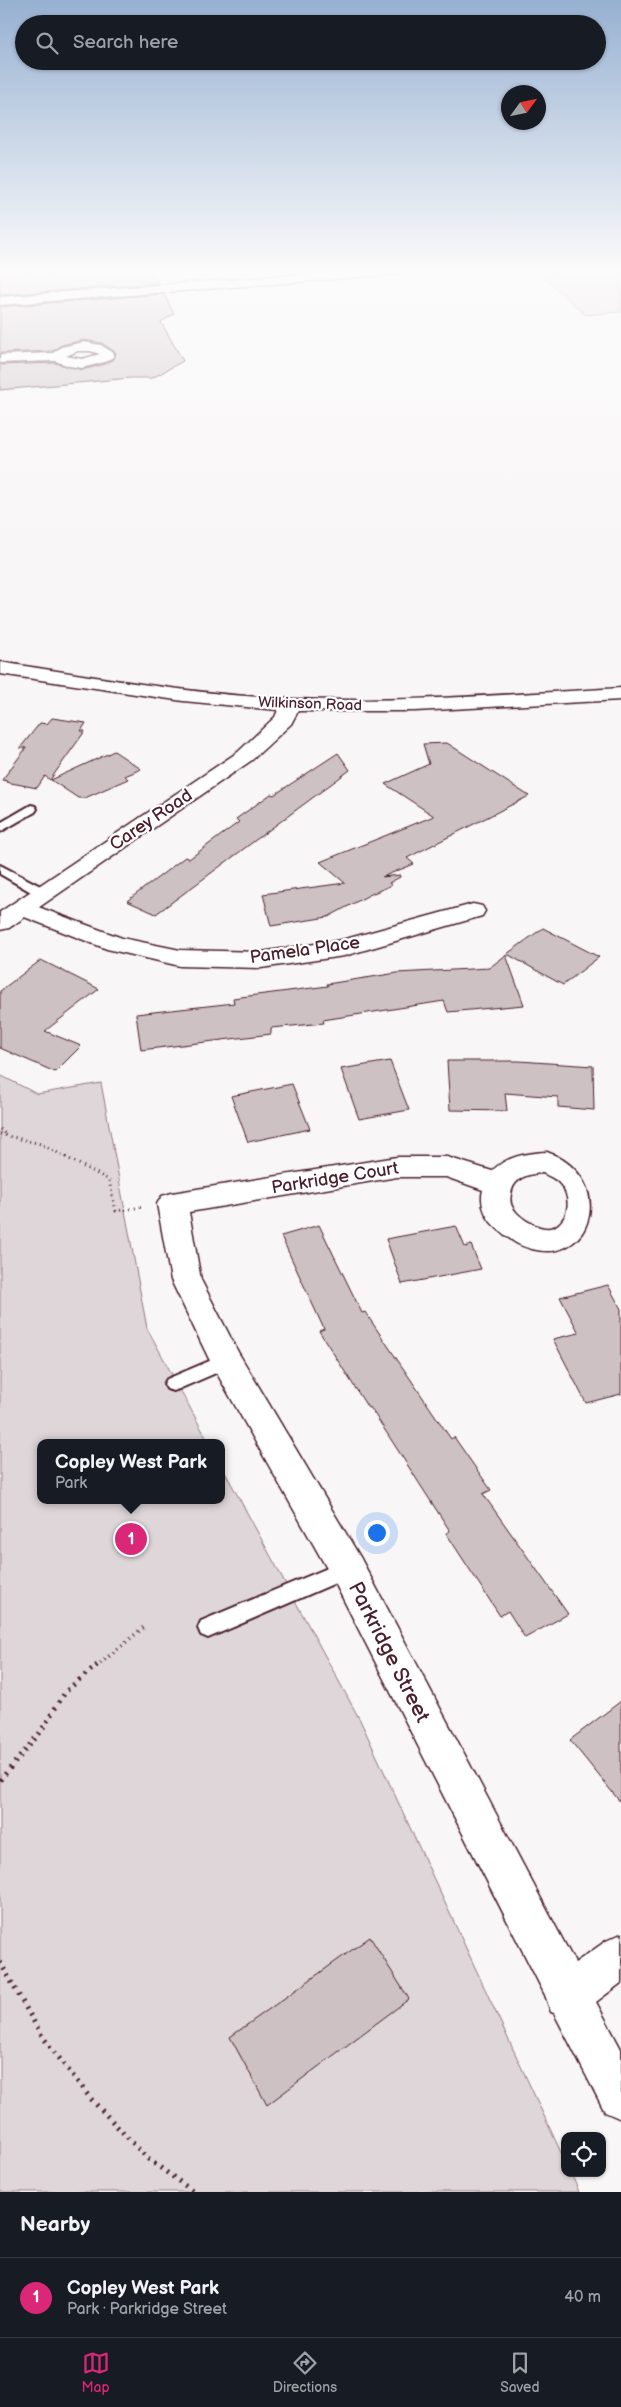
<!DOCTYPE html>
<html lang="en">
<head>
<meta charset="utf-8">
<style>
	:root { --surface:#171b24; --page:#242831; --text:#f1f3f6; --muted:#9ea1a6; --line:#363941; --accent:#db2777 }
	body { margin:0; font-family:"Balsamiq Sans",sans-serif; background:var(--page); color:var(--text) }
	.controls { position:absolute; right:15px; bottom:15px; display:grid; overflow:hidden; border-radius:10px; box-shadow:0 1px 4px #0004 }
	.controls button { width:45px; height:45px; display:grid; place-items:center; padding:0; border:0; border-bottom:1px solid var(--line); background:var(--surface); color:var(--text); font:25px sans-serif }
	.compass { position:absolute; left:501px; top:85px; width:45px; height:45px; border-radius:50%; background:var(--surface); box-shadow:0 1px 4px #0004; rotate:57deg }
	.you { position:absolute; left:376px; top:1532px; width:18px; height:18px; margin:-12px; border:4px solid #fff; border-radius:50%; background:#1a73e8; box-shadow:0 0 0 8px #1a73e833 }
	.badge { display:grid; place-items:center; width:32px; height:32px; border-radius:50%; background:var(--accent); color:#fff; font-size:16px; font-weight:700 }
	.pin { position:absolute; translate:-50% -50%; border:2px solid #fff; box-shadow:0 1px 5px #0006 }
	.popup { position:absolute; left:37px; top:1439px; width:188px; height:65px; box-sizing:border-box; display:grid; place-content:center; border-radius:10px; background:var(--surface); filter:drop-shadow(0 1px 4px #0005); font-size:16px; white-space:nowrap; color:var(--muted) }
	.popup b { font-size:19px; color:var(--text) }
	.popup::after { content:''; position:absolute; left:50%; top:100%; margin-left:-10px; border:10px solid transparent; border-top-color:var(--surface) }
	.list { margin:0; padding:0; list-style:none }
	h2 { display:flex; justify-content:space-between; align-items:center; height:65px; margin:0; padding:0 20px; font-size:21px }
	h2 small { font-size:16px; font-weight:400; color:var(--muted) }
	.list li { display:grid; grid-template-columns:32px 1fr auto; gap:15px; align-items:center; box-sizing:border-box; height:80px; padding:0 20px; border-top:1px solid var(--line) }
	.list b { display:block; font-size:19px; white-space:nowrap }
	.list p { margin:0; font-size:16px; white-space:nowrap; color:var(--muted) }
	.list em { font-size:16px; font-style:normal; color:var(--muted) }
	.icon { flex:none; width:28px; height:28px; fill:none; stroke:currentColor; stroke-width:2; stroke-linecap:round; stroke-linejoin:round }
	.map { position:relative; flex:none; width:621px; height:2192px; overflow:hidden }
	.search { position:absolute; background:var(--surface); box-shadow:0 1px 4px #0004; left:15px; right:15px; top:15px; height:55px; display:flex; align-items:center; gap:12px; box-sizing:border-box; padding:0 18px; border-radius:28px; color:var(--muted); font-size:19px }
	.sheet { height:145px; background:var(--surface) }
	nav { display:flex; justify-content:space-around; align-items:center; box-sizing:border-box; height:70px; border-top:1px solid var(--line); background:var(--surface); font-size:14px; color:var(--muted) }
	nav a { display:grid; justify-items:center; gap:2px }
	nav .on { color:var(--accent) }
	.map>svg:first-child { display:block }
	.green { fill:#ded6d9; stroke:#947a82 }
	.building { fill:#cdc1c4; stroke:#4a1f2b }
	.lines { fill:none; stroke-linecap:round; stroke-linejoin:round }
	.lane-casing { stroke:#4a1f2b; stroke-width:4 }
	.street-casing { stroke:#4a1f2b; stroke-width:3 }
	.secondary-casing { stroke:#4a1f2b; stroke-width:3 }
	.path-far2 { stroke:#4a1f2b; stroke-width:3; stroke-dasharray:1 4; stroke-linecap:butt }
	.path-far1 { stroke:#4a1f2b; stroke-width:4; stroke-dasharray:1 4.5; stroke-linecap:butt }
	.path { stroke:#4a1f2b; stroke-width:5; stroke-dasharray:2 5.5; stroke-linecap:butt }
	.lane { fill:#fff; fill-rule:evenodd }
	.street { fill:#fff; fill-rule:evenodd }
	.secondary { fill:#fff; fill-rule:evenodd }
	.labels { text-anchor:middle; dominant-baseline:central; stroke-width:4.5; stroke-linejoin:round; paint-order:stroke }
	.far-street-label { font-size:15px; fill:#4a1f2b; stroke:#fff }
	.street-label { font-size:18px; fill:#4a1f2b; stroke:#fff }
	.near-street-label { font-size:21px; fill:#4a1f2b; stroke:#fff }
</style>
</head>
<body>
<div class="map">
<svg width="621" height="2192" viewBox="0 0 621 2192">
	<rect width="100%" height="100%" fill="#f8f6f7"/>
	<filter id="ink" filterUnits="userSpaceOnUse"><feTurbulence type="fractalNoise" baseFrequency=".02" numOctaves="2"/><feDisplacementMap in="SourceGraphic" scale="10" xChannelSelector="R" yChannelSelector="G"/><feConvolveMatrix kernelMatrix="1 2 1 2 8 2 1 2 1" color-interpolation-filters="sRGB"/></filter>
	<g filter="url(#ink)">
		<!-- green -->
		<path class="green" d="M 280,270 L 447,270 L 289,281 Z
			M 535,270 L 621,270 L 621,312 L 586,315 Z
			M 0,1075 L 37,1094 L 101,1083 L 147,1328 L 209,1443 L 41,1443 L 41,1500 L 221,1500 L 221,1465 L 360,1720 L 565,2161 L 565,2173 L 571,2173 L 579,2192 L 0,2192 Z"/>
		<!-- building -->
		<path class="building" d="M 116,270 L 151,270 L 158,283 L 0,295 L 0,274 L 31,272 L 32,276 Z
			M 164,294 L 174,314 L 161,322 L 183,361 L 152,378 L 131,378 L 0,390 L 0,365 L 55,363 L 82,370 L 106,364 L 114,359 L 116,353 L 102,343 L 84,340 L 61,345 L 52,351 L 0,353 L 0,307 Z
			M 52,718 L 86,723 L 81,731 L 85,731 L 50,780 L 45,776 L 37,788 L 6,782 L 7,781 L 2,780 L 26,748 L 20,748 L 40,723 L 47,724 Z
			M 447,743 L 529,796 L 407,858 L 414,864 L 382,877 L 400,875 L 400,877 L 389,883 L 392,885 L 369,895 L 328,917 L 271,926 L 263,894 L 345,883 L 320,862 L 434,816 L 385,784 L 429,764 L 423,744 Z
			M 114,751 L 141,769 L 125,776 L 128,779 L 85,798 L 78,798 L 51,780 Z
			M 338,753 L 350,770 L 156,914 L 127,901 L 185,857 L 189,859 L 239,822 L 236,819 L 271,794 L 274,795 Z
			M 543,928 L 599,957 L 563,985 L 507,954 Z
			M 506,955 L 524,1005 L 448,1012 L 444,1001 L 323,1020 L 324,1023 L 271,1028 L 271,1034 L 141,1050 L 136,1014 L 234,1003 L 233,998 L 328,986 L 327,984 L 397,973 L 489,968 Z
			M 41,960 L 99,989 L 45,1031 L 81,1046 L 55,1072 L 0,1048 L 0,991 Z
			M 390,1061 L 409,1110 L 359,1119 L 341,1069 Z
			M 447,1061 L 519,1061 L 593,1066 L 594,1110 L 558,1107 L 558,1097 L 505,1093 L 507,1111 L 450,1110 Z
			M 292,1084 L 310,1129 L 248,1142 L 231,1096 Z
			M 319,1225 L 362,1313 L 365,1312 L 451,1439 L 454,1437 L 491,1490 L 483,1494 L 568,1614 L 525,1638 L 508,1611 L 500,1616 L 446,1533 L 450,1531 L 370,1407 L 368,1408 L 319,1331 L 324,1329 L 281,1236 Z
			M 456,1226 L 465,1247 L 471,1245 L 481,1269 L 402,1284 L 386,1239 Z
			M 608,1285 L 621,1309 L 621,1394 L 586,1403 L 553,1339 L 579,1333 L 560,1297 Z
			M 621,1701 L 621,1803 L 570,1740 Z
			M 370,1937 L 409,1999 L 267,2105 L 230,2037 Z"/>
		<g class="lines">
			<!-- lane casing -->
			<g class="lane-casing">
				<path id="lane" d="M 31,805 L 35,806 L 37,809 L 35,812 L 0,832 L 0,823 Z
					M 0,865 L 48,890 L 49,893 L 43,897 L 38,896 L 0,874 Z
					M 226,1354 L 232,1356 L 235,1361 L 232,1366 L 179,1389 L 173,1391 L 167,1389 L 164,1384 L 167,1379 Z
					M 347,1560 L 354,1563 L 357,1569 L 354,1575 L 208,1638 L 201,1635 L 198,1628 L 201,1621 Z"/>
			</g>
			<!-- street casing -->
			<g class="street-casing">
				<path id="street" d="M 358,270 L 406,270 L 400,274 L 0,305 L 0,297 Z
					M 84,342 L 101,345 L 114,353 L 113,357 L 105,362 L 82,368 L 69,366 L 55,361 L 0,363 L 0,355 L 53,353 L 61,347 ZM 78,351 L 90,351 L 100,354 L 82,359 L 66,356 Z
					M 22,901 L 122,938 L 180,950 L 261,952 L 342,940 L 473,904 L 482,906 L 485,911 L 482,916 L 344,956 L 261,968 L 180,966 L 107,949 L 14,913 L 10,908 L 14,903 Z
					M 547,1152 C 621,1179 591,1278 518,1244 C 511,1240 505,1235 499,1230 C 487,1221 479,1205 483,1190 L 446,1177 L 397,1177 L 189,1212 L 201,1280 L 238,1352 L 360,1557 L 575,1963 L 606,1941 L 621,1934 L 621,1983 L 596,2002 L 621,2049 L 621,2119 L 605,2112 L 554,2013 L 551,2012 L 545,1995 L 334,1581 L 210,1361 L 171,1280 L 157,1204 L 162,1196 L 172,1193 L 397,1157 L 447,1157 L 492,1171 C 506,1156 528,1153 547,1152 ZM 543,1173 C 548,1176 555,1178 559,1183 C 571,1195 571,1216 556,1226 C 544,1234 520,1219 513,1208 C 510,1204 510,1199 511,1194 C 514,1177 528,1174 543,1173 Z"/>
			</g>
			<!-- secondary casing -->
			<g class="secondary-casing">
				<path id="secondary" d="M 0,662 C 97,677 194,695 292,699 C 402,703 512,694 621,688 L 621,700 L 415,711 L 298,711 L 291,724 L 252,760 L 9,928 L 0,930 L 0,912 L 238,752 L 275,717 L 278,710 L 183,701 L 0,674 Z"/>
			</g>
			<!-- path-far2 -->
			<path class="path-far2" d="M 0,1129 L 5,1134
				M 0,1134 L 41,1144 L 109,1180 L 116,1211 L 142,1207"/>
			<!-- path-far1 -->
			<path class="path-far1" d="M 96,1667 L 144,1627"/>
			<!-- path -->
			<path class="path" d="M 0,1780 L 39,1734 L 66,1691 L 97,1665
				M 0,1962 L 42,2036 L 91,2099 L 148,2159 L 194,2192"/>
			<!-- lane -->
			<use href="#lane" class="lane"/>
			<!-- street -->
			<use href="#street" class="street"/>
			<!-- secondary -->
			<use href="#secondary" class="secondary"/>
		</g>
	</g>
	<!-- sky -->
	<linearGradient id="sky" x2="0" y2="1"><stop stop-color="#97b1d2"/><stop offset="0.47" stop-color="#fcfbfb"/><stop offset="1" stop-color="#fcfbfb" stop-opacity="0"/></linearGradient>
	<rect width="621" height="576" fill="url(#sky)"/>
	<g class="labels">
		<!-- far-street labels -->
		<g class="far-street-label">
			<text transform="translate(310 704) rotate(2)">Wilkinson Road</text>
		</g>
		<!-- street labels -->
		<g class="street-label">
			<text transform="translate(151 820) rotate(-34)">Carey Road</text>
			<text transform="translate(305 950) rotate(-8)">Pamela Place</text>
			<text transform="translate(335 1178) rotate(-9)">Parkridge Court</text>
		</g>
		<!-- near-street labels -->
		<g class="near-street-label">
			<text transform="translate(389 1652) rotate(63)">Parkridge Street</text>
		</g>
	</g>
</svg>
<div class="controls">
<button><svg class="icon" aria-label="locate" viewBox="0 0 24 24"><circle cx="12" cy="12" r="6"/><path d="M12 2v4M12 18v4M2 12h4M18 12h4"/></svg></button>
</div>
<svg class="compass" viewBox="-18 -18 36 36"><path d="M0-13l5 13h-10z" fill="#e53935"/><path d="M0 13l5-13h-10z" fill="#9ea1a6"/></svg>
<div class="you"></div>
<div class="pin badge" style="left:131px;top:1539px">1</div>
<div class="popup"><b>Copley West Park</b>Park</div>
<div class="search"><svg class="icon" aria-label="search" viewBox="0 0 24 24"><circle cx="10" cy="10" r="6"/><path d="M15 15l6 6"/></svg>Search here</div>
</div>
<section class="sheet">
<h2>Nearby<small></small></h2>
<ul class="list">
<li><span class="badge">1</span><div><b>Copley West Park</b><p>Park · Parkridge Street</p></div><em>40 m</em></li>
</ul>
</section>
<nav>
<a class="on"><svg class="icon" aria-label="map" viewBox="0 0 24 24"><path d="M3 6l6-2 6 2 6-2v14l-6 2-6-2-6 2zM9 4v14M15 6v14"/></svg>Map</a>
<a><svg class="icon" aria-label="directions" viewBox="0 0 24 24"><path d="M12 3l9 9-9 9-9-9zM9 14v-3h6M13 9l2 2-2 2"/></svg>Directions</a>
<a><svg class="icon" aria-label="saved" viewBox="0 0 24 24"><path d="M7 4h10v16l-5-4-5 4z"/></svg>Saved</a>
</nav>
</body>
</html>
